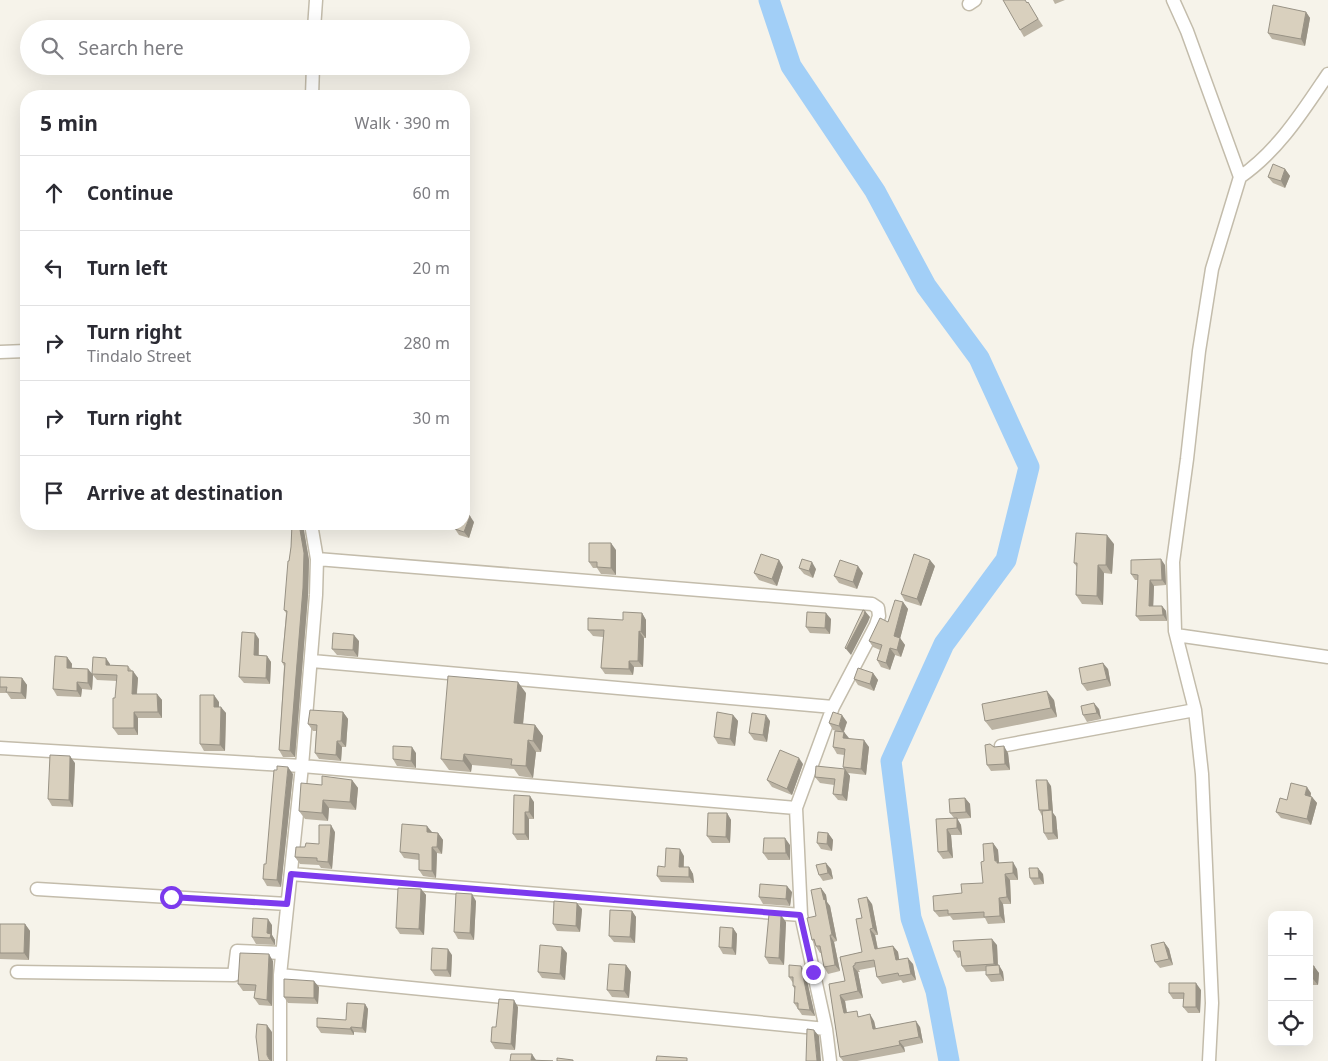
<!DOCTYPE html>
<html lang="en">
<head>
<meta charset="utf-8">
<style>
	:root { --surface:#fff; --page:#f2f2f3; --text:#2b2b33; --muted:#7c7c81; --line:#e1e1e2 }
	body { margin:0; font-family:"Noto Sans",sans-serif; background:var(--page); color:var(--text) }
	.controls { position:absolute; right:15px; bottom:15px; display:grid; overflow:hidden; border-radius:10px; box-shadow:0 5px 20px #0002 }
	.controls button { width:45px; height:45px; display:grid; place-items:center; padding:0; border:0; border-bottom:1px solid var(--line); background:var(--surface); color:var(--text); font:25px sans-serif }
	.stop { position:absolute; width:15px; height:15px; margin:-11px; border:4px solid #7c3aed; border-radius:50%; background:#fff }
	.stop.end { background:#7c3aed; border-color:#fff; box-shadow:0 1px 5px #0008 }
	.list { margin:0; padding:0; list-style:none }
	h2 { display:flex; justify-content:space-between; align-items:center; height:65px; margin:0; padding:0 20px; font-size:21px }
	h2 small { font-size:16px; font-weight:400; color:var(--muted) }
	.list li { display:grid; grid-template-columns:32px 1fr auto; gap:15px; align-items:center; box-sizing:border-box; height:75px; padding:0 20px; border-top:1px solid var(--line) }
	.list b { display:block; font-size:19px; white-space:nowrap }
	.list p { margin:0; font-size:16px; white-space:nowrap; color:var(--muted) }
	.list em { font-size:16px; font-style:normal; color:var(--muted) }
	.icon { flex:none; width:28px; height:28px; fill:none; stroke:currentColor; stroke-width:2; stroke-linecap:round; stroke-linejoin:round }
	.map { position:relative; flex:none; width:1328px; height:1061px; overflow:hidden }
	.search { position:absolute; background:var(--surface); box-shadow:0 5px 20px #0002; left:20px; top:20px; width:450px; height:55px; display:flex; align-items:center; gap:12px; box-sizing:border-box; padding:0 18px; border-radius:28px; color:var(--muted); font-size:19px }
	.panel { position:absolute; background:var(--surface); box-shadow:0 5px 20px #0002; left:20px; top:90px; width:450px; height:440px; border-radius:20px }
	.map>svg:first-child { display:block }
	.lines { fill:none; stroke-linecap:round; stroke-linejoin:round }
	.river { stroke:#a2cff7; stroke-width:21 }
	.minor-casing { stroke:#c3bcab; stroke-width:15 }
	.minor { stroke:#fff; stroke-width:12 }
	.wall { fill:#bbb3a3 }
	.shaded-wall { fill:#989285 }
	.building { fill:#d9d0be; stroke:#989285 }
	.route { stroke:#7c3aed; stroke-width:6 }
</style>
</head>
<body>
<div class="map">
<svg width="1328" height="1061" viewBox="0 0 1328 1061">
	<rect width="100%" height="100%" fill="#f6f3ea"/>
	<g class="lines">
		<!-- river -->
		<path class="river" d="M 769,0 L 791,66 L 875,191 L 926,286 L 979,358 L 1029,467 L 1006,560 L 944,644 L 891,761 L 911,918 L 936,991 L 949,1061"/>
		<!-- minor casing -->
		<g class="minor-casing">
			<path id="minor" d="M 1173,0 L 1187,31 L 1240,177 L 1212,269 L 1199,351 L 1187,459 L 1173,562 L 1175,631 L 1195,710 L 1202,774 L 1212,1003 L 1209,1061
				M 969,4 L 975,0
				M 314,29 L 316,0
				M 312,96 L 313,66
				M 1240,177 C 1278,151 1303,111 1328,74
				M 0,352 L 26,351
				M 317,559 L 872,604 L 878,608 L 879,616 L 876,625 L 833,707 L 796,808 L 801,915 L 826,1029 L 830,1061
				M 1176,635 L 1328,657
				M 312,661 L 833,707
				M 1001,746 L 1195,710
				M 0,748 L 302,766 L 796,808
				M 291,874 L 801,915
				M 37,889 L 287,904
				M 17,972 L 234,975 L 237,951 L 282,953
				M 280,975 L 826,1029
				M 280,1061 L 280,975 L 302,766 L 316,595 L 317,559 L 311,524"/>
		</g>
		<!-- minor -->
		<use href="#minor" class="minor"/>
	</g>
	<!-- wall -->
	<path class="wall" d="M 1053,0 L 1065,0 L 1055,4 Z
		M 1028,3 L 1043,26 L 1024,37 L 1020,30 Z
		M 1306,12 L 1310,18 L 1305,46 L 1272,39 L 1268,33 Z
		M 1285,169 L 1290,176 L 1285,188 L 1273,183 L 1268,177 Z
		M 474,522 L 469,538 L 459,535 L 455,529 Z
		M 292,524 L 304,524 L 303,525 L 309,560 L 308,595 L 295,757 L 283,757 L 279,750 L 284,666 L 282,662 L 286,613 L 284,610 L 291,547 Z
		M 1114,544 L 1112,574 L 1104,573 L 1103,605 L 1082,604 L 1076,595 L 1077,567 L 1074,563 Z
		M 616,550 L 616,575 L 601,574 L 597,568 L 593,568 L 589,562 Z
		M 779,560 L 783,567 L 777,586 L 759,580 L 754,573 Z
		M 1165,565 L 1166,585 L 1154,586 L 1153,606 L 1162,606 L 1166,611 L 1167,621 L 1140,621 L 1136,616 L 1138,580 L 1135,580 L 1131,574 Z
		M 935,566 L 921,606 L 905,601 L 901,594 Z
		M 799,568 L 816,569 L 813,578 L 804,574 Z
		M 863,573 L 857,589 L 839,583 L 834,576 Z
		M 903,602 L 908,609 L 900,638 L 905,645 L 901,657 L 895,655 L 890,670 L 881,667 L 877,660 L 880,650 L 873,647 L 869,641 L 888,622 Z
		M 642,613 L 646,620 L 646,638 L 644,638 L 643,667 L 634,667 L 633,675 L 605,674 L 601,668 L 603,637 L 593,636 L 588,630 L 623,620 Z
		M 831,619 L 830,634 L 810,633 L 806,627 Z
		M 259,639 L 259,655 L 267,656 L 271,662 L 270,684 L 244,683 L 239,677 Z
		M 359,641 L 358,657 L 337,655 L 332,649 Z
		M 67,657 L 72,664 L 72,668 L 88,669 L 93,675 L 92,690 L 82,689 L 81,697 L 57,696 L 53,689 Z
		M 110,664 L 110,665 L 128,666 L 138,678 L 137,694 L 157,694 L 162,700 L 162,718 L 138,718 L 138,735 L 118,735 L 113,728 L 117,681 L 97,680 L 92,674 Z
		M 1108,669 L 1111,686 L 1087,691 L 1082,684 Z
		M 873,673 L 878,680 L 874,691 L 858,685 L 854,679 Z
		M 0,677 L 22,678 L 27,685 L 26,699 L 11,699 L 7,693 L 0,693 Z
		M 526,693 L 523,724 L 535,725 L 543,736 L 541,752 L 536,752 L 533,778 L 519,776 L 514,769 L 472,765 L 471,772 L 449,770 L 441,759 Z
		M 1054,700 L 1057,717 L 992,730 L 985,721 Z
		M 219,702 L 219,707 L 226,713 L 225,751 L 204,751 L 200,744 Z
		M 1099,709 L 1101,719 L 1087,722 L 1083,715 Z
		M 343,712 L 348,719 L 346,747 L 342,747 L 341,761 L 319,759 L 315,753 L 316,731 L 313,731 L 308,724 Z
		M 733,715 L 738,721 L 735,746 L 718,744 L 714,737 Z
		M 770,721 L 767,742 L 754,740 L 749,733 Z
		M 847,722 L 844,732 L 848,738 L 869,747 L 866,775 L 848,773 L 850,776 L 847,801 L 838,800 L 833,794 L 834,785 L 820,783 L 815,777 L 844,769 L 843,767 L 844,755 L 837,754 L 833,747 L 839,732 L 833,730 L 829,723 Z
		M 416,753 L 416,768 L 397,766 L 393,759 Z
		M 1008,753 L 1010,770 L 991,771 L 987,765 Z
		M 75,763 L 73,807 L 52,806 L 48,799 Z
		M 803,764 L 792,795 L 772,787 L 767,780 Z
		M 293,774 L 281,887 L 267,886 L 263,879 L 266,864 Z
		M 352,780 L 358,788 L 356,810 L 329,808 L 328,821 L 305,819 L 299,811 L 322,785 Z
		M 1051,786 L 1053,813 L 1056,817 L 1058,839 L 1048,840 L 1044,833 L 1042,816 L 1039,810 Z
		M 1311,793 L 1311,797 L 1312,797 L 1317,803 L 1311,825 L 1281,818 L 1276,812 L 1287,800 Z
		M 514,795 L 534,802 L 534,819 L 529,819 L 529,840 L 517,840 L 513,834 Z
		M 965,798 L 970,804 L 971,818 L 957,819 L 961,825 L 962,835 L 951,835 L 953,858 L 943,859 L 938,852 L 936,819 L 954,818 L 950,813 Z
		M 727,813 L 731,820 L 730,843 L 712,843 L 707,836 Z
		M 335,832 L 332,869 L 321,868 L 319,865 L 300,864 L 295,857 L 305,847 L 319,844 Z
		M 432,832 L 438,833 L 443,840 L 442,854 L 437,853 L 436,878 L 423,876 L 419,870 L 419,860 L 404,858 L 400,852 Z
		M 828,833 L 833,840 L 832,851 L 821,849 L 817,843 Z
		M 993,843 L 998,850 L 999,863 L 1017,869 L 1018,880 L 1010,880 L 1011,904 L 1003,904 L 1005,923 L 988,924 L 985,918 L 953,920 L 950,916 L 939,917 L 934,911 L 962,893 L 983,883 L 984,861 Z
		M 790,845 L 790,860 L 768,860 L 763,853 Z
		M 684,856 L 684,867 L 689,867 L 693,874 L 694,883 L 661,882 L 657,876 L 665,867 Z
		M 831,869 L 833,879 L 823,881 L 819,875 Z
		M 1043,874 L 1044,884 L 1034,885 L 1030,878 Z
		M 821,888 L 826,895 L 827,902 L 830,906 L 837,941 L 834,942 L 840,971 L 828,974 L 824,967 L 821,953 L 820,953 L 812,940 Z
		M 421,889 L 426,895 L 424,935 L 400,934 L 396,928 Z
		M 792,892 L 790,906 L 763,904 L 759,897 Z
		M 476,901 L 474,940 L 458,939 L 454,932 Z
		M 872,904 L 878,935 L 875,935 L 878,949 L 893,946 L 898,952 L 899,959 L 913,964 L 916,980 L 903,983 L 901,980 L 882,984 L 877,977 L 875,967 L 859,970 L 860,972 L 858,972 L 863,998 L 845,1001 L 847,1013 L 874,1021 L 876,1029 L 920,1027 L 923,1043 L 904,1047 L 905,1052 L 857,1061 L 843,1061 L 840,1057 L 829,984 L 845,981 L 840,957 L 862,952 L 862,918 Z
		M 582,909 L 580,932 L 557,931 L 553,924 Z
		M 632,911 L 636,917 L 635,943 L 614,942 L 609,936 Z
		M 786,922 L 784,965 L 769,964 L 765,957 Z
		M 0,924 L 25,924 L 30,931 L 29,960 L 0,959 Z
		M 272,925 L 272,935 L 275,940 L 275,945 L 256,944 L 252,937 Z
		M 733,928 L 737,934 L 736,955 L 723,954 L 719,947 Z
		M 1164,942 L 1169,949 L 1173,965 L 1160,968 L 1155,962 Z
		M 997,945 L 998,965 L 1003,972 L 1004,981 L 991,982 L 986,975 L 986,971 L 966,972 L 962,966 L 961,957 L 958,958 L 954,951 Z
		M 567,953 L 565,980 L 542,978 L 538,972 Z
		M 452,955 L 451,977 L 435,976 L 431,970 Z
		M 273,961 L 272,1006 L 259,1005 L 254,998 L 255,991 L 243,991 L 238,984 Z
		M 626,965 L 631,972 L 629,998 L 612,997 L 607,990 Z
		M 1309,966 L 1319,973 L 1318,985 L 1309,985 Z
		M 805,972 L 815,1016 L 802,1015 L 794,1003 L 795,990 L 793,986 L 793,983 L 789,977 Z
		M 319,987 L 318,1004 L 288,1003 L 284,997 Z
		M 1201,990 L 1200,1013 L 1188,1013 L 1183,1007 L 1184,999 L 1173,999 L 1169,993 Z
		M 365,1004 L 368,1009 L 366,1033 L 354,1032 L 354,1035 L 321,1033 L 317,1027 L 346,1020 Z
		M 518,1007 L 515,1050 L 495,1049 L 491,1042 L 496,1027 Z"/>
	<!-- shaded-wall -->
	<path class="shaded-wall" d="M 1306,12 L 1310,18 L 1305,46 L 1301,39 Z
		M 1285,169 L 1290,176 L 1285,188 L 1281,181 Z
		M 470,516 L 474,522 L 469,538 L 464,532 Z
		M 299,524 L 304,524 L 303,525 L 309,560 L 308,595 L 295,757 L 290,751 Z
		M 1107,535 L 1114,544 L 1112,574 L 1106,565 Z
		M 611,543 L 616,550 L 616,575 L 611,568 Z
		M 1161,559 L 1165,565 L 1166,585 L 1162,580 Z
		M 779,560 L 783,567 L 777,586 L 772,579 Z
		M 930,560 L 935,566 L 921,606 L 917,599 Z
		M 812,562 L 816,569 L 813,578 L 809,571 Z
		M 1098,565 L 1104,573 L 1103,605 L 1097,596 Z
		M 858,566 L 863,573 L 857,589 L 853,582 Z
		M 1150,580 L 1154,586 L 1153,612 L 1149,606 Z
		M 903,602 L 908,609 L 899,643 L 894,636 Z
		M 1162,606 L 1166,611 L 1167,621 L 1163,615 Z
		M 865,611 L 870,617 L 868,622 L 851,655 L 846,649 Z
		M 642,613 L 646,620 L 646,638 L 641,632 Z
		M 826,613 L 831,619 L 830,634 L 825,628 Z
		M 639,631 L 644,638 L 643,667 L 638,661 Z
		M 255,633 L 259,639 L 258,662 L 254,655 Z
		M 354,635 L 359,641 L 358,657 L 353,650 Z
		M 900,638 L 905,645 L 901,657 L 897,650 Z
		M 890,648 L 895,655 L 890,670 L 886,663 Z
		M 267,656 L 271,662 L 270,684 L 266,678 Z
		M 67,657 L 72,664 L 71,674 L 67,668 Z
		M 106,658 L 110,664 L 110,672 L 106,665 Z
		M 629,661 L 634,667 L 633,675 L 629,669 Z
		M 1103,663 L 1108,669 L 1111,686 L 1107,679 Z
		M 88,669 L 93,675 L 92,690 L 88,683 Z
		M 133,671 L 138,678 L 136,701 L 132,694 Z
		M 873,673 L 878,680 L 874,691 L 870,684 Z
		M 22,678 L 27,685 L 26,699 L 21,693 Z
		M 77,682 L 82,689 L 81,697 L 77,691 Z
		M 518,682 L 526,693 L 522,734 L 514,723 Z
		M 1047,691 L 1054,700 L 1057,717 L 1051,708 Z
		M 157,694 L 162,700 L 162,718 L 158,712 Z
		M 214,695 L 219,702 L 219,713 L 214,707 Z
		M 1094,703 L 1099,709 L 1101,719 L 1097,713 Z
		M 221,707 L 226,713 L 225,751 L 220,745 Z
		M 134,712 L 138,718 L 138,735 L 134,728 Z
		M 343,712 L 348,719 L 346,747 L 341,741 Z
		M 733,715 L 738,721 L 735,746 L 730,739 Z
		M 766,715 L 770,721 L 767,742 L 763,735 Z
		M 842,715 L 847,722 L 843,733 L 839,726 Z
		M 535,725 L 543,736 L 541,752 L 533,741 Z
		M 844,732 L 849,738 L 843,738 Z
		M 528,740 L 536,752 L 533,778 L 526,766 Z
		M 864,740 L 869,747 L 866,775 L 861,769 Z
		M 337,741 L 342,747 L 341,761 L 336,755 Z
		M 1004,746 L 1008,753 L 1010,770 L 1005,764 Z
		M 412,747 L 416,753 L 416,768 L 411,761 Z
		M 464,754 L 472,765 L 471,772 L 463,761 Z
		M 70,756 L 75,763 L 73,807 L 69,800 Z
		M 799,758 L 803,764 L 792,795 L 787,789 Z
		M 288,767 L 293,774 L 281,887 L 277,880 Z
		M 845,769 L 850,776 L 847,801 L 842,795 Z
		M 352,780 L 358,788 L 356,810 L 350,802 Z
		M 1047,780 L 1051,786 L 1053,813 L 1056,817 L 1058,839 L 1053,833 L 1049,810 Z
		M 1307,787 L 1311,793 L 1309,802 L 1305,795 Z
		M 530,796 L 534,802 L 534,819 L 529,812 Z
		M 1312,797 L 1317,803 L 1311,825 L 1307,819 Z
		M 965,798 L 970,804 L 971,818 L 966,812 Z
		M 323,800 L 329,808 L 328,821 L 322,813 Z
		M 525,812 L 529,819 L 529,840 L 525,834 Z
		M 727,813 L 731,820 L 730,843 L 726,837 Z
		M 957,818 L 961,825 L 962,835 L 957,828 Z
		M 331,825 L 335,832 L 332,869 L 328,862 Z
		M 427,826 L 432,832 L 431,839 L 427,832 Z
		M 947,829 L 951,835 L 953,858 L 948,851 Z
		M 438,833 L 443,840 L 442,854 L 437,847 Z
		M 828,833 L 833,840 L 832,851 L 827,844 Z
		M 785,838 L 790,845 L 790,860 L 786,853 Z
		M 993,843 L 998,850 L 999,864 L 1001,867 L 995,861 Z
		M 432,847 L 437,853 L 436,878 L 432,871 Z
		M 680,849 L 684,856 L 683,873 L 679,867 Z
		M 1013,862 L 1017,869 L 1018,880 L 1013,873 Z
		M 826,863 L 831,869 L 833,879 L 828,873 Z
		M 689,867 L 693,874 L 694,883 L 689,877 Z
		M 1038,868 L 1043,874 L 1044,884 L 1039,878 Z
		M 1005,874 L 1010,880 L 1011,904 L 1007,897 Z
		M 787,886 L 792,892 L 790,906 L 786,899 Z
		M 821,888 L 826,895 L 827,902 L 830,906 L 837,941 L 832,935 Z
		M 421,889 L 426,895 L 424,935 L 419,929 Z
		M 472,894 L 476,901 L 474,940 L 470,933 Z
		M 867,897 L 872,904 L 878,935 L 873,928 Z
		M 999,898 L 1003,904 L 1005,923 L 1000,916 Z
		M 577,903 L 582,909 L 580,932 L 576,926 Z
		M 632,911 L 636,917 L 635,943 L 630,937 Z
		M 781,915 L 786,922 L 784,965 L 779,958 Z
		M 268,919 L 272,925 L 272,935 L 275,940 L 275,945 L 267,933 Z
		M 25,924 L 30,931 L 29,960 L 24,953 Z
		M 733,928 L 737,934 L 736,955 L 732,948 Z
		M 870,929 L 875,935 L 879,956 L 875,949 Z
		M 830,935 L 834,942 L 840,971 L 835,965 Z
		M 992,939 L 997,945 L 998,970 L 994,964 Z
		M 1164,942 L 1169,949 L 1173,965 L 1169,959 Z
		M 893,946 L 898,952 L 900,966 L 896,960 Z
		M 562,947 L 567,953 L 565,980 L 560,974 Z
		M 448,949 L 452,955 L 451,977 L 447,970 Z
		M 269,954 L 273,961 L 272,1006 L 267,1000 Z
		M 908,958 L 913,964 L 916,980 L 911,974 Z
		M 626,965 L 631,972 L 629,998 L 624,991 Z
		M 999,965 L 1003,972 L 1004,981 L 1000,974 Z
		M 801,966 L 805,972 L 815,1016 L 810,1010 Z
		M 853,966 L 858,972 L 863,998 L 858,991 Z
		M 1314,966 L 1319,973 L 1318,985 L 1313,979 Z
		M 314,981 L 319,987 L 318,1004 L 314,998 Z
		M 1196,983 L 1201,990 L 1200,1013 L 1196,1007 Z
		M 840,995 L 845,1001 L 848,1020 L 844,1013 Z
		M 514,1000 L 518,1007 L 515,1050 L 511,1044 Z
		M 365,1004 L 368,1009 L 366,1033 L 362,1028 Z
		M 870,1014 L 874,1021 L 877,1035 L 873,1029 Z
		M 916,1021 L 920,1027 L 923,1043 L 919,1037 Z
		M 267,1025 L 272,1032 L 272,1061 L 269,1059 L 267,1055 Z
		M 351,1027 L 354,1032 L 354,1035 L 350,1029 Z
		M 814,1030 L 819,1036 L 821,1061 L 817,1061 Z
		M 899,1041 L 904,1047 L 905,1052 L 900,1045 Z
		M 532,1054 L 536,1060 L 531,1060 Z"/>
	<!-- building -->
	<path class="building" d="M 1003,0 L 1025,0 L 1027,3 L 1028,2 L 1038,19 L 1020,30 Z
		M 1273,5 L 1306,12 L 1301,39 L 1268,33 Z
		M 1273,164 L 1285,169 L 1281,181 L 1268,177 Z
		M 464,514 L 470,516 L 464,532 L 455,529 L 456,524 L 464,524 Z
		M 292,524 L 299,524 L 304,553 L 303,588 L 290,751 L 279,750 L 285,663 L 282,662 L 287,611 L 284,610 L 288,561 L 289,561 L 291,547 Z
		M 1076,533 L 1107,535 L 1106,565 L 1098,565 L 1097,596 L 1076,595 L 1077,563 L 1074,563 Z
		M 589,543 L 611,543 L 611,568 L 597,567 L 597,562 L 589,562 Z
		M 761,554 L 779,560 L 772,579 L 754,573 Z
		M 914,554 L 930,560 L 917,599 L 901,594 Z
		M 802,559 L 812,562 L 809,571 L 799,568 Z
		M 1161,559 L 1162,580 L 1150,580 L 1149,606 L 1162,606 L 1163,615 L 1136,616 L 1138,575 L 1131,574 L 1131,560 Z
		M 840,560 L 858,566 L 853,582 L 834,576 Z
		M 895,600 L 903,602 L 894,636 L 900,638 L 897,650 L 890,648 L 886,663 L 877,660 L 882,645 L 869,641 L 880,618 L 888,622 Z
		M 863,610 L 865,611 L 864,615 L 846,649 L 845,648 Z
		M 623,612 L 642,613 L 641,632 L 639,631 L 638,661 L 629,661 L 629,669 L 601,668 L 604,630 L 588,630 L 588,618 L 623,620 Z
		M 807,612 L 826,613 L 825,628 L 806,627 Z
		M 242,632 L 255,633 L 254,655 L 267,656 L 266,678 L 239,677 Z
		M 333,633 L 354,635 L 353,650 L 332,649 Z
		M 55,656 L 67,657 L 67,668 L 88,669 L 88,683 L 77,682 L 77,691 L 53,689 Z
		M 93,657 L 106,658 L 106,665 L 128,666 L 128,671 L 133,671 L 132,694 L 157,694 L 158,712 L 134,712 L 134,728 L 113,728 L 113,698 L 115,698 L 117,675 L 92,674 Z
		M 1103,663 L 1107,679 L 1082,684 L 1079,668 Z
		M 858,668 L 873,673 L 870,684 L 854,679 Z
		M 448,676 L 518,682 L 514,723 L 535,725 L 533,741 L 528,740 L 526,766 L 511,765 L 512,759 L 464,754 L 463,761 L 441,759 Z
		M 0,677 L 22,678 L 21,693 L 6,692 L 7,687 L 0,687 Z
		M 1047,691 L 1051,708 L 985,721 L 982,704 Z
		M 200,695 L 214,695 L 214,707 L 221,707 L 220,745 L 200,744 Z
		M 1094,703 L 1097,713 L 1083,715 L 1081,706 Z
		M 310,710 L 343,712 L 341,741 L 337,741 L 336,755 L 315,753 L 317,725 L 308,724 Z
		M 717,712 L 733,715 L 730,739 L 714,737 Z
		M 833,712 L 842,715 L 839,726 L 829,723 Z
		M 752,713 L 766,715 L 763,735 L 749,733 Z
		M 835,731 L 844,732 L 843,738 L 864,740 L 861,769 L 843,767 L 845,749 L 833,747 Z
		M 990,744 L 994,747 L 1004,746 L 1005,764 L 987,765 L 985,745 Z
		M 393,746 L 412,747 L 411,761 L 393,759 Z
		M 780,750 L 799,758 L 787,789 L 767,780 Z
		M 50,755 L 70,756 L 69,800 L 48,799 Z
		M 277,766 L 288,767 L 277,880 L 263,879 L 264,864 L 266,864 L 274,770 L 277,770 Z
		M 816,766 L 845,769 L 842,795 L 833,794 L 835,779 L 815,777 Z
		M 322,776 L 352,780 L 350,802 L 323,800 L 322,813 L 299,811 L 301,783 L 322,785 Z
		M 1036,780 L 1047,780 L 1049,810 L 1039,810 Z
		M 1291,783 L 1307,787 L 1305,795 L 1312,797 L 1307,819 L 1276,812 L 1280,798 L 1287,800 Z
		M 514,795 L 530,796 L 529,812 L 525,812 L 525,834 L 513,834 Z
		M 965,798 L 966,812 L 950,813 L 949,799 Z
		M 1052,810 L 1053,833 L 1044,833 L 1042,811 Z
		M 708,813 L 727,813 L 726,837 L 707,836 Z
		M 957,818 L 957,828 L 947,829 L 948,851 L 938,852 L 936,819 Z
		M 402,824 L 427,826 L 427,832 L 438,833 L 437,847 L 432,847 L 432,871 L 419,870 L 419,854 L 400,852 Z
		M 319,825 L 331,825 L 328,862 L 317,861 L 317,858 L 295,857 L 296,847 L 305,847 L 306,843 L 319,844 Z
		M 818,832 L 828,833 L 827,844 L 817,843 Z
		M 764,838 L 785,838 L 786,853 L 763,853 Z
		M 993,843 L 995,861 L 997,861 L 997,863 L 1013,862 L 1013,873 L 1005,874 L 1007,897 L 999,898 L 1000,916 L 984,917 L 984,912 L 948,914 L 948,910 L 934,911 L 933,896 L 962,893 L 961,884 L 983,883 L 981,862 L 984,861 L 983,844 Z
		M 666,848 L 680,849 L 679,867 L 689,867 L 689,877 L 657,876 L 658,866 L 665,867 Z
		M 826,863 L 828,873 L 819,875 L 816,865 Z
		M 1029,868 L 1038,868 L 1039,878 L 1030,878 Z
		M 760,884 L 787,886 L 786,899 L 759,897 Z
		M 398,888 L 421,889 L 419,929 L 396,928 Z
		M 821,888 L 824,900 L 825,899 L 832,935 L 830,935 L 835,965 L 824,967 L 820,946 L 816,946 L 814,939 L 812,940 L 807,918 L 816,916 L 811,890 Z
		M 456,893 L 472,894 L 470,933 L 454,932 Z
		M 867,897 L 873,928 L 870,929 L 875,949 L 893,946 L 896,960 L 908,958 L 911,974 L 899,976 L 898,973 L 877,977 L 874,960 L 855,963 L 855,965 L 853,966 L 858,991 L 840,995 L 844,1013 L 857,1011 L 858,1017 L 870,1014 L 873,1029 L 874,1029 L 916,1021 L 919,1037 L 899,1041 L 900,1045 L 840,1057 L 829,984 L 845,981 L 840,957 L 862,952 L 856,919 L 862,918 L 858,899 Z
		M 554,901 L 577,903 L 576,926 L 553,924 Z
		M 610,910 L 632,911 L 630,937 L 609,936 Z
		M 769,914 L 781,915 L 779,958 L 765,957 Z
		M 253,918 L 268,919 L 267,933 L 271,934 L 270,938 L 252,937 Z
		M 0,924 L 25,924 L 24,953 L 0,953 Z
		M 720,927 L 733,928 L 732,948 L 719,947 Z
		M 992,939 L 994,964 L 962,966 L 960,951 L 954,951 L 953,941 Z
		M 1164,942 L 1169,959 L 1155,962 L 1151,945 Z
		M 540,945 L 562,947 L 560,974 L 538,972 Z
		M 432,948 L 448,949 L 447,970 L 431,970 Z
		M 240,953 L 269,954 L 267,1000 L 254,998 L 256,985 L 238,984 Z
		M 609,964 L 626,965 L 624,991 L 607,990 Z
		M 789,965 L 801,966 L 810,1010 L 798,1009 L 798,1003 L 794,1003 L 795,986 L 793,986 L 793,977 L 789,977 Z
		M 999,965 L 1000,974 L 986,975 L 986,966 Z
		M 1309,966 L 1314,966 L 1313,979 L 1309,978 Z
		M 284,979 L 314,981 L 314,998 L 284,997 Z
		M 1169,983 L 1196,983 L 1196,1007 L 1183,1007 L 1184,993 L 1169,993 Z
		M 499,999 L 514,1000 L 511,1044 L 491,1042 L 492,1027 L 496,1027 Z
		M 347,1003 L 365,1004 L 362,1028 L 351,1027 L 350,1029 L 317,1027 L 317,1018 L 346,1020 Z
		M 257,1024 L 267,1025 L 267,1055 L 269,1059 L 272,1061 L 259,1061 L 256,1037 Z
		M 807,1029 L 814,1030 L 817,1061 L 806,1061 Z
		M 511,1054 L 532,1054 L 531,1060 L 553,1061 L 510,1061 Z
		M 657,1056 L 687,1058 L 687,1061 L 656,1061 Z
		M 557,1058 L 573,1060 L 573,1061 L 557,1061 Z"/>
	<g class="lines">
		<!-- route -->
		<path class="route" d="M 171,897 L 287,904 L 291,874 L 800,915 L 813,972"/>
	</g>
</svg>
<div class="controls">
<button>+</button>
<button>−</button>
<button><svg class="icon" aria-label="locate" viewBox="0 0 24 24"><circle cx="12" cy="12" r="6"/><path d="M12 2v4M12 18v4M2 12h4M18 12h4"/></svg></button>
</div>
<div class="stop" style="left:171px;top:897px"></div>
<div class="stop end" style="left:813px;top:972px"></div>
<div class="search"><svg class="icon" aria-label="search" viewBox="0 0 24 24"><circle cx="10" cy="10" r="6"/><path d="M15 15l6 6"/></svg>Search here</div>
<section class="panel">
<h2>5 min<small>Walk · 390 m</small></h2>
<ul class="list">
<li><svg class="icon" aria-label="ahead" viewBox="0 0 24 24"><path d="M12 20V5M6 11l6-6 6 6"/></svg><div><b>Continue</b></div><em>60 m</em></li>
<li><svg class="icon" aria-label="left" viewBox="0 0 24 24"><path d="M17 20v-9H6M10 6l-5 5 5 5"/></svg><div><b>Turn left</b></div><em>20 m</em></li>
<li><svg class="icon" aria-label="right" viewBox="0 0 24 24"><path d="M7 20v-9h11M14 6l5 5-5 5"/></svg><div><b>Turn right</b><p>Tindalo Street</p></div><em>280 m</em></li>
<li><svg class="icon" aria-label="right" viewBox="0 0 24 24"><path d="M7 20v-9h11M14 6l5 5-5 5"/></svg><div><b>Turn right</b></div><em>30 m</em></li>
<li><svg class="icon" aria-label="arrive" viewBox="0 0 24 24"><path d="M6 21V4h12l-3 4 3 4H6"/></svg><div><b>Arrive at destination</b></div></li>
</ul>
</section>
</div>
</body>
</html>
